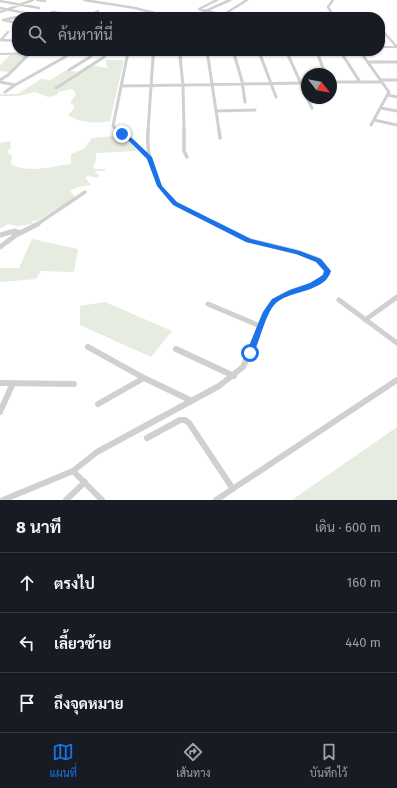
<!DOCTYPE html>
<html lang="th">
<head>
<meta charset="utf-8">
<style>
	:root { --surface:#171b24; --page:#20242c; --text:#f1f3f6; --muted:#9ea1a6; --line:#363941; --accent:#1a73e8 }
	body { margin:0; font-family:"Fira Sans",Sarabun,sans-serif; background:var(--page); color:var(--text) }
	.compass { position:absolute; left:301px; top:68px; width:36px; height:36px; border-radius:50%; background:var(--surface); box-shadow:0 1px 3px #0004; rotate:121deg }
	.stop { position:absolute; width:12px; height:12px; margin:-9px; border:3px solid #1a73e8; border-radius:50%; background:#fff }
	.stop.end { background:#1a73e8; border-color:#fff; box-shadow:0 1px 4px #0008 }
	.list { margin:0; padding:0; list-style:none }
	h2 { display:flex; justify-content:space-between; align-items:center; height:52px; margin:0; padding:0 16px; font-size:17px }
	h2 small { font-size:13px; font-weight:400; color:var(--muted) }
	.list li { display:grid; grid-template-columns:26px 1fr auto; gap:12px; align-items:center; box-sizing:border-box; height:60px; padding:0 16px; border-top:1px solid var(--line) }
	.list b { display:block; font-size:15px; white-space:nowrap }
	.list em { font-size:13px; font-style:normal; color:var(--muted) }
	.icon { flex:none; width:22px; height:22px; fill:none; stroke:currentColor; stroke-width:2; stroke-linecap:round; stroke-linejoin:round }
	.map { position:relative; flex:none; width:397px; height:500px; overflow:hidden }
	.search { position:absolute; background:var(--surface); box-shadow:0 1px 3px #0004; left:12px; right:12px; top:12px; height:44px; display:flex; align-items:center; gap:10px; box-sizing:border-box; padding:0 14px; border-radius:16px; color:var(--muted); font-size:15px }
	.sheet { height:232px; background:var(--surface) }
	nav { display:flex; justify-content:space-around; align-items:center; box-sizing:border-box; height:56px; border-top:1px solid var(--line); background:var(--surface); font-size:11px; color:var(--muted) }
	nav a { display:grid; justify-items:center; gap:2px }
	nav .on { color:var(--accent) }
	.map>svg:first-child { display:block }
	.green { fill:#e6ecdf }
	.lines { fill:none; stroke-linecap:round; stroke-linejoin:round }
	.minor-far4 { stroke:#d0d0d0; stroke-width:2.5 }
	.minor-far3 { stroke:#d0d0d0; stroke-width:3 }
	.minor-far2 { stroke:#d0d0d0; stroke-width:3.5 }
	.minor-far1 { stroke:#d0d0d0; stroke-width:5 }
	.minor { stroke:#d0d0d0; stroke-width:6 }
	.tertiary { fill:#d0d0d0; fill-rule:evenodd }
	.route { fill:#1a73e8 }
</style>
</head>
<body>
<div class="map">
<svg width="397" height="500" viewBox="0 0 397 500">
	<rect width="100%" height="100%" fill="#fff"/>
	<!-- green -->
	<path class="green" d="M 27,54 L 9,72 L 0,71 L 0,65 L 10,55 Z
		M 105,60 L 124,60 L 110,121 C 96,124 79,123 68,115 L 74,108 L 74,106 L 70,103 L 76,94 L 72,89 L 58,92 L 57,95 L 48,97 L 35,92 L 18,96 L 0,96 L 0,94 L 18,94 L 41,79 L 50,80 L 66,70 L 77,72 L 55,87 L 56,88 L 91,65 L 108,68 Z
		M 115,136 L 130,140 L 137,151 L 96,153 L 96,160 L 93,167 L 95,169 L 105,169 L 105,171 L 96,171 L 95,173 L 100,175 L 97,178 L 90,176 L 85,177 L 91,185 L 82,186 L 70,190 L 75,197 L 37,221 L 35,220 L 32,222 L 33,224 L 18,226 L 8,224 L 0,229 L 0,143 L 12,141 L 10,143 L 11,148 L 8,150 L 9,154 L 12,155 L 11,164 C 28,174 53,166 71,164 L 71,154 L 84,149 L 92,138 Z
		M 32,239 L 78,249 L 74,272 L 41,271 L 36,279 L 0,282 L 0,268 L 19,268 Z
		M 105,302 L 172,331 L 151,357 L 80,325 L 80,306 Z
		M 397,427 L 397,500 L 292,500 Z"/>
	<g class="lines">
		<!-- minor-far4 -->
		<path class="minor-far4" d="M 37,0 L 45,1
			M 84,0 L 135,8 L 170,17
			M 217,0 L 199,9 L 223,15 L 247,0
			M 333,0 L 328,7 L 334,17
			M 0,1 L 39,8
			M 0,8 L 30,14
			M 0,12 L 33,0
			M 368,14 L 370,17
			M 17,17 L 3,20 L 17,23
			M 42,17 L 53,12 L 81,17
			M 87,17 L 98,11
			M 107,17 L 115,13
			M 192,17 L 230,0
			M 380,28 L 397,47
			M 1,40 L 17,41
			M 1,40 L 8,32
			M 180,51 L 181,58
			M 207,51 L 208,58
			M 233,51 L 235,58
			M 259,51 L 261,58
			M 286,51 L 289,58
			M 317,51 L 319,58
			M 340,51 L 344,58
			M 361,52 L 365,58
			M 25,58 L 30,53
			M 63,58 L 71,53
			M 88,58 L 94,54 L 95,51
			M 103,58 L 105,56
			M 127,58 L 128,51
			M 153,58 L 153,51"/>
		<!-- minor-far3 -->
		<path class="minor-far3" d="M 180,57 L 183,85 L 184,131
			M 208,57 L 219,131
			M 235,57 L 242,81 L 245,102
			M 261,57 L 276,97
			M 289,57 L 307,97
			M 319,57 L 325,74
			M 344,57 L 360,82
			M 364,57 L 389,92 L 371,125
			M 368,62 L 397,62
			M 69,70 L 90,57
			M 0,80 L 8,75 L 26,57
			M 381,80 L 397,80
			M 0,82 L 15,85 L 65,57
			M 331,82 L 382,82
			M 122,86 L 307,83
			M 56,88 L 104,57
			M 5,92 L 15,85
			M 388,95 L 397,97
			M 307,98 L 312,108
			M 381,108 L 397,111
			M 216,111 L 255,110
			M 374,120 L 397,125
			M 117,131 L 113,126 L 127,57
			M 148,131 L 153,57"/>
		<!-- minor-far2 -->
		<path class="minor-far2" d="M 116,130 L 131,140 L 150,158
			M 148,130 C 146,155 154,186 174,202 C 184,211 206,219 218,225
			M 184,130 L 184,151 L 187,157
			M 219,130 L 220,138
			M 36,225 L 85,192"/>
		<!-- minor-far1 -->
		<path class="minor-far1" d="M 216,224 L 248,240 L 297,252 L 319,260 L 328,271 C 316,291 291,286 275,301 C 262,312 258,331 253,346
			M 0,235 L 15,231 L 20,233
			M 0,247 L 16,235 L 38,224
			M 339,300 L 397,343
			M 208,304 L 260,326
			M 365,320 L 397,297"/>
		<!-- minor -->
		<path class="minor" d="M 88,347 L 144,378 L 190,400
			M 176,349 L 234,376
			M 0,383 L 74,384
			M 98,404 L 144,378
			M 0,412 L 13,383
			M 147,438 L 180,420 L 185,420 L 189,423 L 233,489
			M 73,471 L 102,500
			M 3,500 L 73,471 L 97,452 L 219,386 L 243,367 L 253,345
			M 66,500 L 85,482
			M 216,500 L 397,380"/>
		<!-- tertiary -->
		<path class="tertiary" d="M 380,46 L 397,46 L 397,48 L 380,48 Z
			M 86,51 L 126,51 L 124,52 L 0,55 L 0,53 Z
			M 351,51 L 367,51 L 365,52 L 353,52 Z"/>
	</g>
	<!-- route -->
	<path class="route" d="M 120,133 L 124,133 L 133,139 L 152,157 L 162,186 L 177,202 L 251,239 L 300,251 L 321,259 L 331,271 C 325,292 293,290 277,302 C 266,311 260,341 253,355 L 250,356 L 246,353 L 263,312 L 272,299 L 290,290 L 310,283 L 323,275 L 324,271 L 316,262 L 296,254 L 246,242 L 173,205 L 157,186 L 147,159 L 129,141 L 120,135 Z"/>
</svg>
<svg class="compass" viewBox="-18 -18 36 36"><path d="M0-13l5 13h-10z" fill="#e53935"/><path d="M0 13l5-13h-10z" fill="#9ea1a6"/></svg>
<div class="stop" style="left:250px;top:353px"></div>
<div class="stop end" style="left:122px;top:134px"></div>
<div class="search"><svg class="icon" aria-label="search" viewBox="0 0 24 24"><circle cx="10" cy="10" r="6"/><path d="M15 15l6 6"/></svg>ค้นหาที่นี่</div>
</div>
<section class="sheet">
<h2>8 นาที<small>เดิน · 600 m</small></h2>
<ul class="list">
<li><svg class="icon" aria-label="ahead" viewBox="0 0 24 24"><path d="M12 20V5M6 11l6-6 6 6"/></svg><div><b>ตรงไป</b></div><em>160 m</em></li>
<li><svg class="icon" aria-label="left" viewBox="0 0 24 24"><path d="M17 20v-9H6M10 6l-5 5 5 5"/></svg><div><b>เลี้ยวซ้าย</b></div><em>440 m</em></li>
<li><svg class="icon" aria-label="arrive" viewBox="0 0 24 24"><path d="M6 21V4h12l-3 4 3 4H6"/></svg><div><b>ถึงจุดหมาย</b></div></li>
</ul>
</section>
<nav>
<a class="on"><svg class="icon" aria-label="map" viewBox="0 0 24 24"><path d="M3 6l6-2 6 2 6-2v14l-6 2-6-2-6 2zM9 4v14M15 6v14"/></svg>แผนที่</a>
<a><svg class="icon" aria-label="directions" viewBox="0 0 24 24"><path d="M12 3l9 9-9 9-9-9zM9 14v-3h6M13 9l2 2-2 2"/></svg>เส้นทาง</a>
<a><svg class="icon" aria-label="saved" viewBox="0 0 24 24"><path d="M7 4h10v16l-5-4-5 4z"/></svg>บันทึกไว้</a>
</nav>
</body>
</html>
